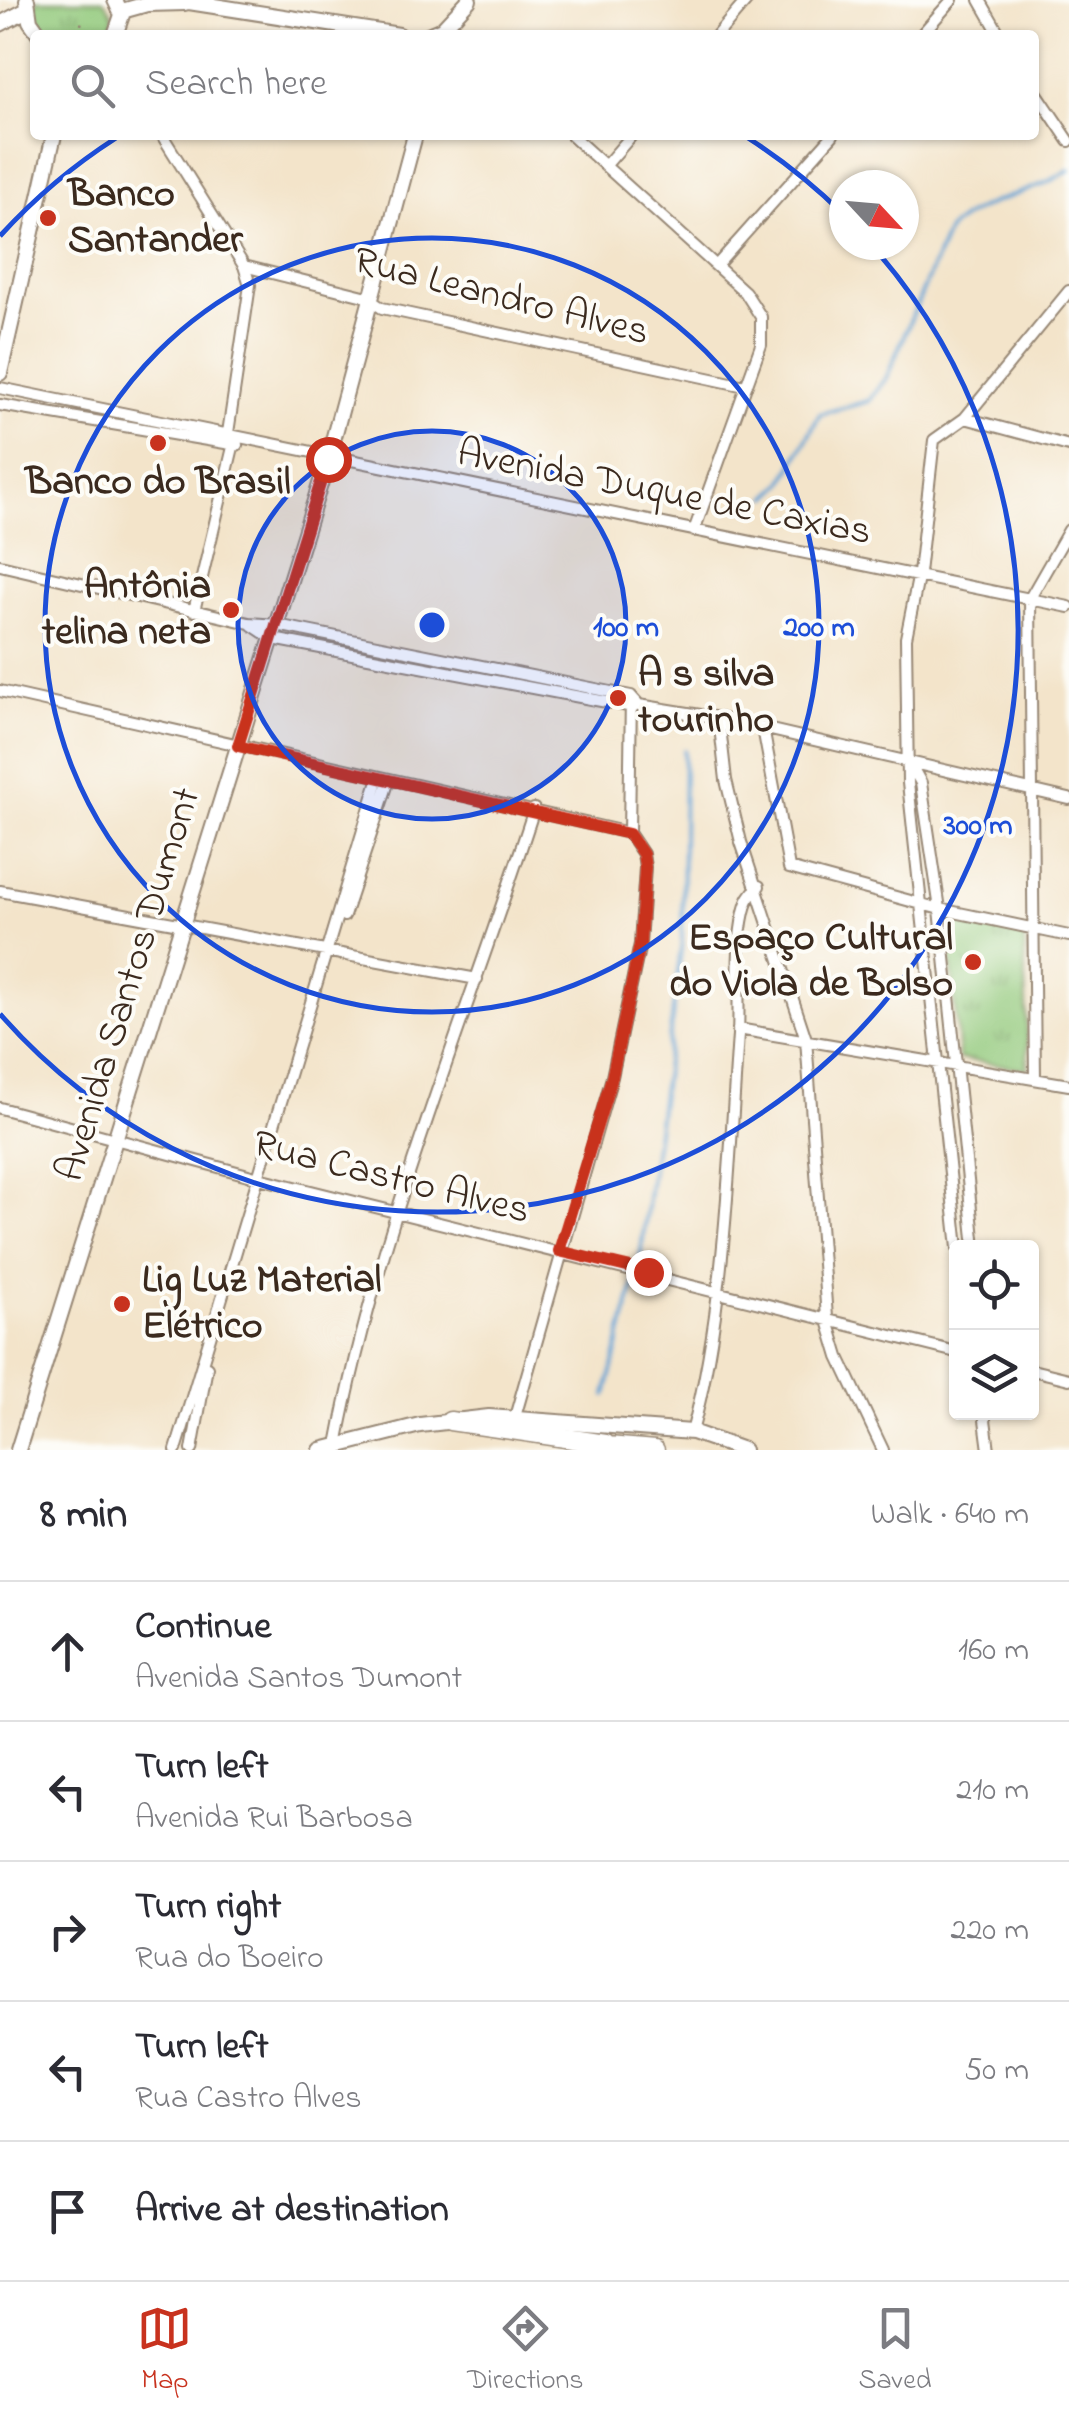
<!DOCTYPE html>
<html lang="en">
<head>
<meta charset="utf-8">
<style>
	:root { --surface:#fff; --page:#f7f7f7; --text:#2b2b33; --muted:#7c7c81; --line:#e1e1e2; --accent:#c8321e }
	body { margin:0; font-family:"Indie Flower",sans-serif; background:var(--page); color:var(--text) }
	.controls { position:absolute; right:30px; bottom:30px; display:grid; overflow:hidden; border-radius:10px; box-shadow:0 2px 8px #0004 }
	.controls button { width:90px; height:90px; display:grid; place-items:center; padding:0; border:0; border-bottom:2px solid var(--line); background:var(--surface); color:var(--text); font:50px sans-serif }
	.compass { position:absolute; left:829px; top:170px; width:90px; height:90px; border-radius:50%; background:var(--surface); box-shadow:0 2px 8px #0004; rotate:116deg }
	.stop { position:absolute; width:30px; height:30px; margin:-22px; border:8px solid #c8321e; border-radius:50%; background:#fff }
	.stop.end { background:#c8321e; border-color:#fff; box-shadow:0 2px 10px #0008 }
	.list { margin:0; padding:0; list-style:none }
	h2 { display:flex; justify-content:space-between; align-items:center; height:130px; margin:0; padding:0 40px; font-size:42px }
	h2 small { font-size:32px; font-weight:400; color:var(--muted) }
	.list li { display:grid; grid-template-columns:65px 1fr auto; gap:30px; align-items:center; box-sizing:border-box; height:140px; padding:0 40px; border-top:2px solid var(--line) }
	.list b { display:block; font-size:38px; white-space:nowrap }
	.list p { margin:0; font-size:32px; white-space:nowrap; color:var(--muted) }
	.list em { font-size:32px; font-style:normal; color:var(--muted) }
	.icon { flex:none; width:55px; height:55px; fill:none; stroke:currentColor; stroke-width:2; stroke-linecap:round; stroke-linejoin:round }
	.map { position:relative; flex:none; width:1069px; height:1450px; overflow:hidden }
	.search { position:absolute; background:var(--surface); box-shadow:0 2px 8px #0004; left:30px; right:30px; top:30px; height:110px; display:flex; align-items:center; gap:25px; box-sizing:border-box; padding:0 35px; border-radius:10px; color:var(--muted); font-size:38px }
	.sheet { height:830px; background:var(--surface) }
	nav { display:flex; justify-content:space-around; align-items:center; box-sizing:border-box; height:140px; border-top:2px solid var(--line); background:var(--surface); font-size:28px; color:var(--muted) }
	nav a { display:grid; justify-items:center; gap:5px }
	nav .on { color:var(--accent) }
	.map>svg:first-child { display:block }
	.grass { fill:url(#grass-tufts); stroke:#667a4c; stroke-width:2.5 }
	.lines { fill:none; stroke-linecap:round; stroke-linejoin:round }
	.stream { stroke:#60a2d4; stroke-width:4 }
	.street-casing { stroke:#978774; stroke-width:14 }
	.secondary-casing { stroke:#978774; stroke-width:18 }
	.highway-casing { stroke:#978774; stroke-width:21 }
	.path { stroke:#978774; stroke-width:2.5; stroke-dasharray:2.5 8; stroke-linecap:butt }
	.street { stroke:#fff; stroke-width:10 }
	.secondary { stroke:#fff; stroke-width:14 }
	.highway { stroke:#fff; stroke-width:18 }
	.route { stroke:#c8321e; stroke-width:12 }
	.ring { fill:none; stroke:#1d4ed8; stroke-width:5 }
	.poi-dot { fill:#c8321e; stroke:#fdfcf7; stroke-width:4 }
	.labels { text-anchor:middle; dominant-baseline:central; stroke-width:8; stroke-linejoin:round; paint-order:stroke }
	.poi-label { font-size:40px; font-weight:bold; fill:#3b2a1e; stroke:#fdfcf7; text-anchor:start }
	.street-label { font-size:40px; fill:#3b2a1e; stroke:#fdfcf7 }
	.centre { fill:#1d4ed8; stroke:#fdfcf7; stroke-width:5 }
	.ring-label { font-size:30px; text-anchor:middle; font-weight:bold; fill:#1d4ed8; stroke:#fdfcf7; stroke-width:8; stroke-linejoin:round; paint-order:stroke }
</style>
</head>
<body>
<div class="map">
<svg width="1069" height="1450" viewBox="0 0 1069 1450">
	<defs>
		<pattern id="grass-tufts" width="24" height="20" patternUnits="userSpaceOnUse" patternTransform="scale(2.5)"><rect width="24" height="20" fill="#92c97b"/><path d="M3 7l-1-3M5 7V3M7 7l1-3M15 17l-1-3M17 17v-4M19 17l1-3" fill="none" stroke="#78a364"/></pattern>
	</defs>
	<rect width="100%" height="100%" fill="#fdfcf7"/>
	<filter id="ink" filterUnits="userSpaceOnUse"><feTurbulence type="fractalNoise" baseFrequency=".01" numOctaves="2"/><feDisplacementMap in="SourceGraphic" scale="20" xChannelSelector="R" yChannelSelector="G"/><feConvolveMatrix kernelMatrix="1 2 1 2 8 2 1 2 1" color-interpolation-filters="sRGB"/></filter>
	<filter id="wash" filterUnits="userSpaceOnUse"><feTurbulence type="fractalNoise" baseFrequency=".0048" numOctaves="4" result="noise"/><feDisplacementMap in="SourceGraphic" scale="40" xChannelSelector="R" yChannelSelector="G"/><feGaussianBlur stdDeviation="2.25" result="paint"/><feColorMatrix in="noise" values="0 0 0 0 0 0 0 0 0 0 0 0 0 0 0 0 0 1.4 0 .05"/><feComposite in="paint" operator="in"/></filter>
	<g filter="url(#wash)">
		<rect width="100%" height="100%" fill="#f3e4ca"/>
		<!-- grass -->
		<path class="grass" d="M 37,0 L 103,0 C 114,12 117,20 107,35 L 48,35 L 34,10 Z
			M 948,922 L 1024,936 L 1028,1069 L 959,1059 Z"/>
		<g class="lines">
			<!-- stream -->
			<path class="stream" d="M 768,497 L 783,483 L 820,414 L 869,401 L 886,379 L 948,230 C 982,197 1031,196 1069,170
				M 640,1259 L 682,942 L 684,750
				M 606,1395 L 635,1280"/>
		</g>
	</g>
	<g filter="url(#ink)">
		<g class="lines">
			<!-- street casing -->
			<g class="street-casing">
				<path id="street" d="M 980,0 L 1000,35
					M 717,35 L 747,0
					M 921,35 L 952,0
					M 1034,89 L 1069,141
					M 162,135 L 244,266 L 250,285 L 228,433 L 233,447
					M 571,135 L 745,292 L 761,317 L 761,345 L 694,531
					M 606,165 L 632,135
					M 717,265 L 833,135
					M 244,266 L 364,296 L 382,308 L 745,386
					M 0,388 L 1069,607
					M 0,405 L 237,445
					M 965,418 L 1069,446
					M 0,565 L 249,623 L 277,625 L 591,688 L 631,696 L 639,705
					M 194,611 L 233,447
					M 252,625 L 273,639 L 633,707
					M 0,691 L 629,833
					M 639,705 L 719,718 L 1069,799
					M 719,718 L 726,780 L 741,842 L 806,1039 L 827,1317 L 839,1357 L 883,1450
					M 763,728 L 789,868 L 940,909 L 1069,936
					M 911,765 L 921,783 L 940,909 L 975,1248
					M 0,891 L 477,979
					M 344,916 L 389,780
					M 738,1029 L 1069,1085
					M 1035,1078 L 1030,598 L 1069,530
					M 0,1108 L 263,1179 L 956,1352
					M 958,1248 L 908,783 L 906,638 L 919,573 L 934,440 L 965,418 L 1069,291
					M 1032,1370 L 1069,1379
					M 984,1412 L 989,1450
					M 515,1417 L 612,1077 L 640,944 L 645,867 L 643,854 L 629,833 L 631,696
					M 692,1432 C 725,1311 729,1161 738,1035 C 740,995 735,952 744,912 C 747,900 750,894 759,886
					M 337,1445 C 378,1227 466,1020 534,809
					M 176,1450 L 379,777
					M 192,1450 L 207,1367"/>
			</g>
			<!-- secondary casing -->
			<g class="secondary-casing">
				<path id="secondary" d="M 27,0 L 30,21 L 40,35
					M 176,0 L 399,35
					M 122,11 L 147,4 L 185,3
					M 0,24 L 27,10
					M 115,35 L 122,15 L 115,0
					M 428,35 L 442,29 L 469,0
					M 0,373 L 54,135
					M 18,1450 L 328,459 L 415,135
					M 321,1450 L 420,1425 L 489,1417 L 692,1432 L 743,1450"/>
			</g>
			<!-- highway casing -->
			<g class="highway-casing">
				<path id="highway" d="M 450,1421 L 606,1444
					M 596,1445 L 655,1450"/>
			</g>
			<!-- path -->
			<path class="path" d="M 78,35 L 82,21"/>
			<!-- street -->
			<use href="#street" class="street"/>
			<!-- secondary -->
			<use href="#secondary" class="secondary"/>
			<!-- highway -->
			<use href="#highway" class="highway"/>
		</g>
	</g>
	<g class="lines" filter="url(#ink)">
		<!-- route -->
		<path class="route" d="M 328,459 L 238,746 L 629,834 L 643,854 L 645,867 L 640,944 L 612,1077 L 559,1251 L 648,1272"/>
	</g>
	<!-- distance rings -->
	<circle cx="432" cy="625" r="194" fill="#1d4ed8" fill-opacity=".12"/>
	<g class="ring">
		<circle cx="432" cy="625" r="194"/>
		<circle cx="432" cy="625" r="387"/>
		<path d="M0 236A581 581 0 0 1 116 138M748 138A581 581 0 0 1 843 214M874 248A581 581 0 0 1 0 1014"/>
	</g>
	<!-- markers -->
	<g class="poi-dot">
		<circle cx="48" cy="218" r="10"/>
		<circle cx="158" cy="443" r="10"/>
		<circle cx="231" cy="610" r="10"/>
		<circle cx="618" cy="698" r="10"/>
		<circle cx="973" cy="962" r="10"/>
		<circle cx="122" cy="1304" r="10"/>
	</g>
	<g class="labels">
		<!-- poi labels -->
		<g class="poi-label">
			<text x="68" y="195">Banco<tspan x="68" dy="46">Santander</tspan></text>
			<text x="158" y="483" text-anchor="middle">Banco do Brasil</text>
			<text x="211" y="587" text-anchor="end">Antônia<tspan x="211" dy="46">telina neta</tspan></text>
			<text x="638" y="675">A s silva<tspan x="638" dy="46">tourinho</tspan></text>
			<text x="953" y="939" text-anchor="end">Espaço Cultural<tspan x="953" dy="46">do Viola de Bolso</tspan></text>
			<text x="142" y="1281">Lig Luz Material<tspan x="142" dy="46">Elétrico</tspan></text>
		</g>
		<!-- street labels -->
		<g class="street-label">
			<text transform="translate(501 298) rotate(14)">Rua Leandro Alves</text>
			<text transform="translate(664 494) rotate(11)">Avenida Duque de Caxias</text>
			<text transform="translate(130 985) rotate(-73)">Avenida Santos Dumont</text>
			<text transform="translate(391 1179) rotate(14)">Rua Castro Alves</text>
		</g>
	</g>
	<circle cx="432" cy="625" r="15" class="centre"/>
	<g class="ring-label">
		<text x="626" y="636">100 m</text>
		<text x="819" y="636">200 m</text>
		<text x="978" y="834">300 m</text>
	</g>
</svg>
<div class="controls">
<button><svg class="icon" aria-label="locate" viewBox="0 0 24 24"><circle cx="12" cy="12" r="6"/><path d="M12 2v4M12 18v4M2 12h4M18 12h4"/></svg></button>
<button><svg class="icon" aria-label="layers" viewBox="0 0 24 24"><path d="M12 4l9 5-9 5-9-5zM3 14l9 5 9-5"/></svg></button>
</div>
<svg class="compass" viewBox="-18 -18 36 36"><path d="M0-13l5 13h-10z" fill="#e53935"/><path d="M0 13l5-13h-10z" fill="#7c7c81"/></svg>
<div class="stop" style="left:328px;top:459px"></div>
<div class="stop end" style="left:648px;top:1272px"></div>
<div class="search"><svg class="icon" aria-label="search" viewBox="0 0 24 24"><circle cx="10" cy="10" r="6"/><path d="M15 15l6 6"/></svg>Search here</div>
</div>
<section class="sheet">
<h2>8 min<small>Walk · 640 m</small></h2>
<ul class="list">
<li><svg class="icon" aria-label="ahead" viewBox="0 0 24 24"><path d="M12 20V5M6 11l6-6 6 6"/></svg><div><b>Continue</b><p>Avenida Santos Dumont</p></div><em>160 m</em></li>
<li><svg class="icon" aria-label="left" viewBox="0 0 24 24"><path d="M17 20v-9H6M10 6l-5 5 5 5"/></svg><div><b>Turn left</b><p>Avenida Rui Barbosa</p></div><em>210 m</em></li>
<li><svg class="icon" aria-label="right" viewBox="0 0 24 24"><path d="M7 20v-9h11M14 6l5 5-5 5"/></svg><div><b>Turn right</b><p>Rua do Boeiro</p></div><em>220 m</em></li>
<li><svg class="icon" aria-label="left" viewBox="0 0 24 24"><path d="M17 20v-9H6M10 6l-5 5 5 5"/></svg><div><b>Turn left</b><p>Rua Castro Alves</p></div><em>50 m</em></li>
<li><svg class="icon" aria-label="arrive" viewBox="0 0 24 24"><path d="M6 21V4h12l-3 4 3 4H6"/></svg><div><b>Arrive at destination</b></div></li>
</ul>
</section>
<nav>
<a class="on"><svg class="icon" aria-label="map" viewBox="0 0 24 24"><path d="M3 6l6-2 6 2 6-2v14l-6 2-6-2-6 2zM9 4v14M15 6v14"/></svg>Map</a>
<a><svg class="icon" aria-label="directions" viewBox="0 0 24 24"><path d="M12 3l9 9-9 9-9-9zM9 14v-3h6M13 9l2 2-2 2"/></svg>Directions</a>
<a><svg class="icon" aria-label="saved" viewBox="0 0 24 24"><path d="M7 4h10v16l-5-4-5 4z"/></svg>Saved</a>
</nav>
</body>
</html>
